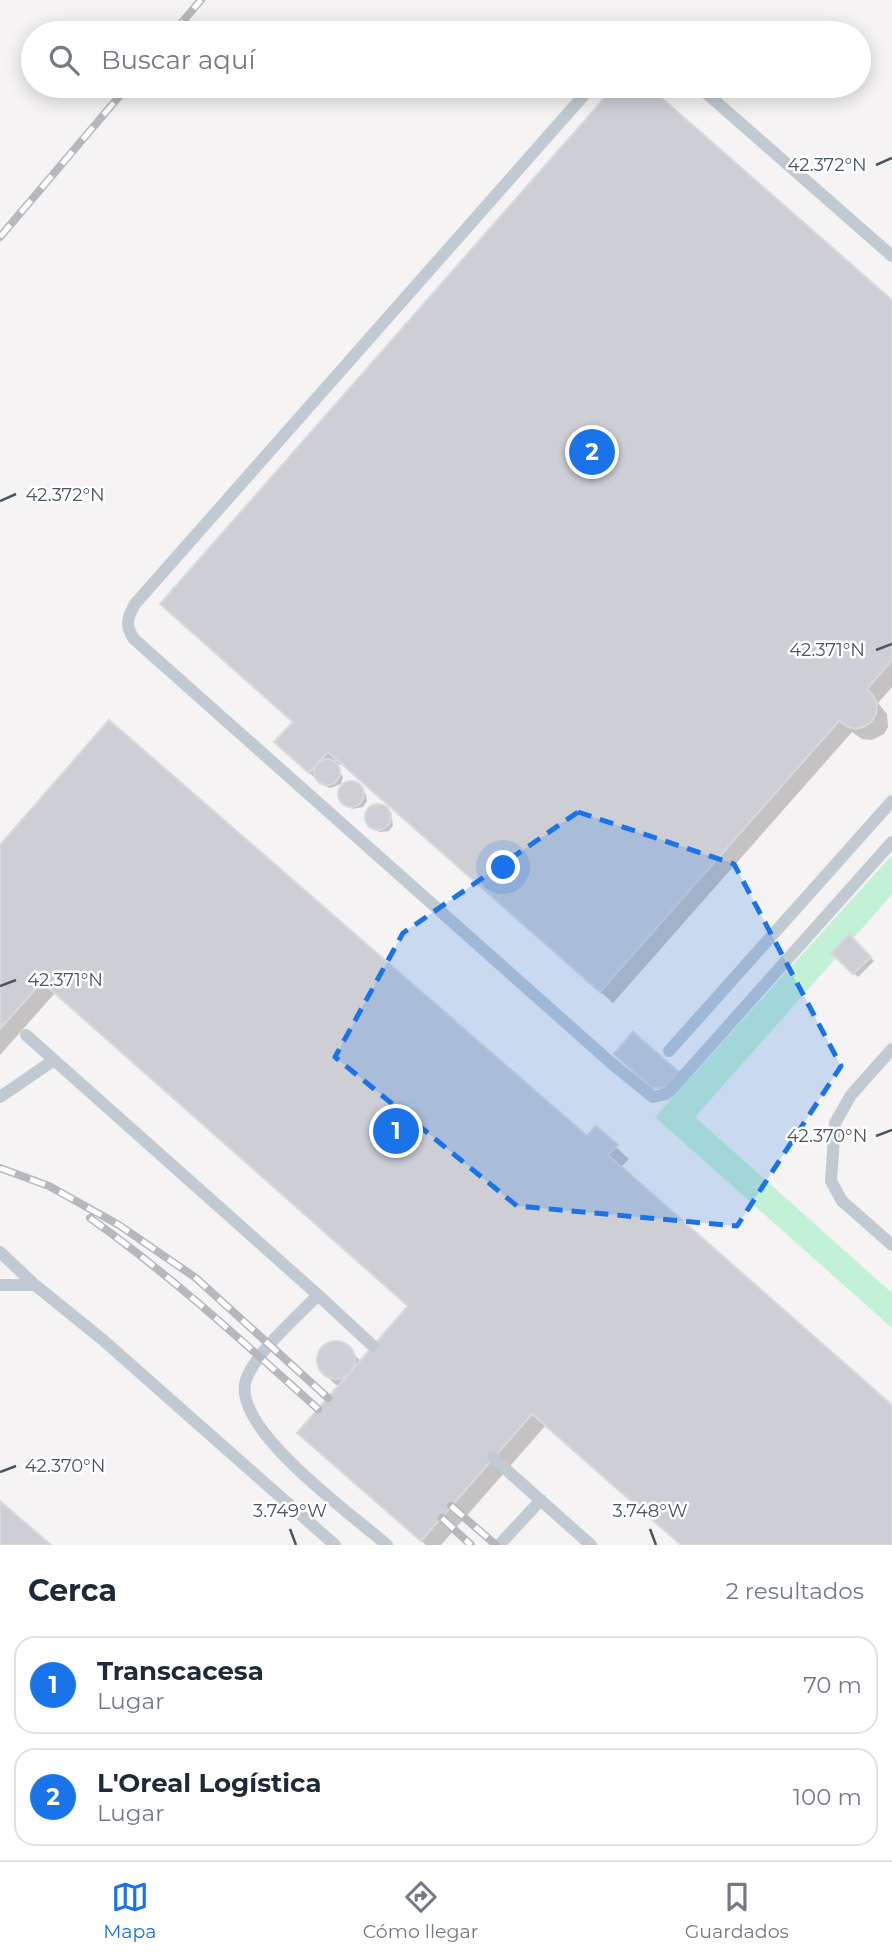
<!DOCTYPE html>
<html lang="es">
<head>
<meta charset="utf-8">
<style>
	:root { --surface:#fff; --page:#f2f2f3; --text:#1f2937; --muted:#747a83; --line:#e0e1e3; --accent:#1a73e8 }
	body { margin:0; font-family:Montserrat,sans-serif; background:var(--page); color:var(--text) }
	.you { position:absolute; left:504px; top:868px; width:24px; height:24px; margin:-18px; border:5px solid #fff; border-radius:50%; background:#1a73e8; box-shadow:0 0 0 10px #1a73e833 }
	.badge { display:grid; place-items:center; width:46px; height:46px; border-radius:50%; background:var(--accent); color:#fff; font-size:23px; font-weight:700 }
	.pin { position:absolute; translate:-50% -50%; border:4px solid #fff; box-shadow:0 2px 7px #0006 }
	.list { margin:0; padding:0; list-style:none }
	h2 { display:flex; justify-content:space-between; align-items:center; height:91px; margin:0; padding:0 28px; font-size:30px }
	h2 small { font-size:23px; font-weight:400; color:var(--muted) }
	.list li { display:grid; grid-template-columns:46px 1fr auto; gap:21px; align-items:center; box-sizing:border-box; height:98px; margin:0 14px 14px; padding:0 14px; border:2px solid var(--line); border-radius:21px }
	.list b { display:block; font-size:26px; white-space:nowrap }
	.list p { margin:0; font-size:23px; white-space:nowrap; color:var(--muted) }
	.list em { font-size:23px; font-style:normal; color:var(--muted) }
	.icon { flex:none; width:38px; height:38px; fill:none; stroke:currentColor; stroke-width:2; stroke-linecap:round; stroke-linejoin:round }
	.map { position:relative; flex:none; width:892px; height:1545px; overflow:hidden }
	.search { position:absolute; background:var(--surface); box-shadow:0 4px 18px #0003; left:21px; right:21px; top:21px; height:77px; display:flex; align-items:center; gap:18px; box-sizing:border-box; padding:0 24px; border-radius:38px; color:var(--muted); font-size:26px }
	.sheet { height:315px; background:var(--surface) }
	nav { display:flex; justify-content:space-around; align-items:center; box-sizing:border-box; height:98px; border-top:2px solid var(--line); background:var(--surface); font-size:19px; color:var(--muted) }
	nav a { display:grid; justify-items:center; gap:4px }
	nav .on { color:var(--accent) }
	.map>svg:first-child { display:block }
	.green { fill:#c3f1d5 }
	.shadow { fill:#0003 }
	.building { fill:#cdcfd5; stroke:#d7d9de; stroke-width:2 }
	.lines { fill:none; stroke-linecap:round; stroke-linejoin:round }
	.service { stroke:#c1cad2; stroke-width:12 }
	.rail-casing { stroke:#b5b8bd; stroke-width:8 }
	.rail { stroke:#fff; stroke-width:5; stroke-dasharray:16; stroke-linecap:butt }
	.marked { fill:#1a73e8; fill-opacity:0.2; stroke:#1a73e8; stroke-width:5; stroke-dasharray:14 9; stroke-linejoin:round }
	.ticks { fill:none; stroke:#4a5661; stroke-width:2.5 }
	.ticks-label { font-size:18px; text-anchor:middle; fill:#4a5661; stroke:#fff; stroke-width:5; stroke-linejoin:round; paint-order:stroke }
</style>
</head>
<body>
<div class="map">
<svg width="892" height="1545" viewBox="0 0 892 1545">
	<rect width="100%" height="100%" fill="#f5f3f3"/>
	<!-- green -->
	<path class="green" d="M 892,855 L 892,894 L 853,939 L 848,934 L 832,953 L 836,958 L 695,1117 L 892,1293 L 892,1328 L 655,1117 Z"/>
	<!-- shadow -->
	<path class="shadow" d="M 617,86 L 645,86 L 892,302 L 892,687 L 878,703 L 887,714 L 888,727 L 884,734 L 872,740 L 862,739 L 852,732 L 613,1003 L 341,763 L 337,767 L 343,777 L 341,784 L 330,788 L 322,784 L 289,755 L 294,722 L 162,604 Z
		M 354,783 L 366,794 L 367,801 L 363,807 L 352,809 L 342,799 L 340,792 L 344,786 Z
		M 379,807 L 392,818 L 393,825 L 389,831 L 379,832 L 369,824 L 367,817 L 372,808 Z
		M 0,848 L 587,1139 L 596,1129 L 629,1159 L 620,1168 L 892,1407 L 892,1545 L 682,1545 L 546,1425 L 441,1545 L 426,1545 L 312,1446 L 341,1386 L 336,1385 L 322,1372 L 318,1361 L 321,1350 L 331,1343 L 342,1344 L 362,1362 L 410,1306 L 55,993 L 0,1055 Z
		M 849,936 L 874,961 L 858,977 L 834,953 Z"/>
	<!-- building -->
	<path class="building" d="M 615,86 L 648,86 L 892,300 L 892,660 L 867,689 L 873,695 L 877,704 L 876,714 L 871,722 L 863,727 L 856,729 L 848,727 L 839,721 L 600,992 L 328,752 L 309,773 L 274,742 L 293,722 L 160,604 Z
		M 109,720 L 587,1136 L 596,1126 L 618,1145 L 608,1155 L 892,1405 L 892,1545 L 681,1545 L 532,1414 L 421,1541 L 297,1433 L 408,1306 L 42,982 L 0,1029 L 0,845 Z
		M314 772a13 13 0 1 1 26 0a13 13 0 1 1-26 0Z
		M338 794a13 13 0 1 1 26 0a13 13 0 1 1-26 0Z
		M365 817a13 13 0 1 1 26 0a13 13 0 1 1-26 0Z
		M 849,934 L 871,957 L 853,974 L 831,953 Z
		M 633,1032 L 679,1072 L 665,1088 L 652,1088 L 614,1054 Z
		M317 1360a19 19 0 1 1 38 0a19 19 0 1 1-38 0Z
		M 0,1501 L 51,1545 L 0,1545 Z"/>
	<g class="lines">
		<!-- service -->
		<path class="service" d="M 592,86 L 135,604 C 127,618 125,626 134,639 L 610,1062 L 653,1097 L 666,1094 L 670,1091 L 892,842
			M 698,86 L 892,256
			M 26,1035 L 318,1295 C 297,1317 255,1353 246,1380 C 230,1428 354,1516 387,1545
			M 892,1049 L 851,1095 L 835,1123 L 831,1181 L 842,1201 L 892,1245
			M 669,1051 L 892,801
			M 0,1097 L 54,1060
			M 0,1252 L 35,1285 L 103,1340 L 335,1545
			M 0,1285 L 35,1285
			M 318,1295 L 373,1346
			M 493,1458 L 591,1545
			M 499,1545 L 541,1500"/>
		<!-- rail casing -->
		<g class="rail-casing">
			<path id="rail" d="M 173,33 L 201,0
				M 0,237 L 128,86
				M 0,1168 L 49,1186 L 119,1225 L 196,1278 L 328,1398
				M 90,1218 C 173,1277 243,1342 318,1409
				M 451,1506 L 496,1545
				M 442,1518 L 471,1545"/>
		</g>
		<!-- rail -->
		<use href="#rail" class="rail"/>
	</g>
	<!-- marked area -->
	<path class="marked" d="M 578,812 L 734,864 L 841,1066 L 737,1226 L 517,1206 L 335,1057 L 403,933 Z"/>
	<!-- ticks -->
	<path class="ticks" d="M 876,165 L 892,158M 0,501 L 16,494M 876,650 L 892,644M 0,986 L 16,980M 876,1136 L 892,1130M 0,1472 L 16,1466M 290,1529 L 296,1545M 650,1529 L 656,1545"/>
	<g class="ticks-label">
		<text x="827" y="171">42.372°N</text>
		<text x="65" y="501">42.372°N</text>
		<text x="827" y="656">42.371°N</text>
		<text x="65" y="986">42.371°N</text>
		<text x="827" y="1142">42.370°N</text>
		<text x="65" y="1472">42.370°N</text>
		<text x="290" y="1517">3.749°W</text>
		<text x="650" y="1517">3.748°W</text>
	</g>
</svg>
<div class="you"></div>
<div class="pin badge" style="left:396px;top:1131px">1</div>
<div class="pin badge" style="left:592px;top:452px">2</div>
<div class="search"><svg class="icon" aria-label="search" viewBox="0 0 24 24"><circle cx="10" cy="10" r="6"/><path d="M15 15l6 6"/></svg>Buscar aquí</div>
</div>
<section class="sheet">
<h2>Cerca<small>2 resultados</small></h2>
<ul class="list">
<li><span class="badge">1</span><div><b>Transcacesa</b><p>Lugar</p></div><em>70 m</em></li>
<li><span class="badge">2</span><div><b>L'Oreal Logística</b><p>Lugar</p></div><em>100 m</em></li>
</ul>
</section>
<nav>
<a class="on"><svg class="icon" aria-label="map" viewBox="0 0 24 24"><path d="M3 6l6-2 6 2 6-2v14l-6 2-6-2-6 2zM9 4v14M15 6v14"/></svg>Mapa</a>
<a><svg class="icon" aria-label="directions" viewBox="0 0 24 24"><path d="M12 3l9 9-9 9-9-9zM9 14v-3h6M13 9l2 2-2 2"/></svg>Cómo llegar</a>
<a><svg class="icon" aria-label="saved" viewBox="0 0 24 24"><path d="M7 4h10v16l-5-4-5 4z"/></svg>Guardados</a>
</nav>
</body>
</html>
